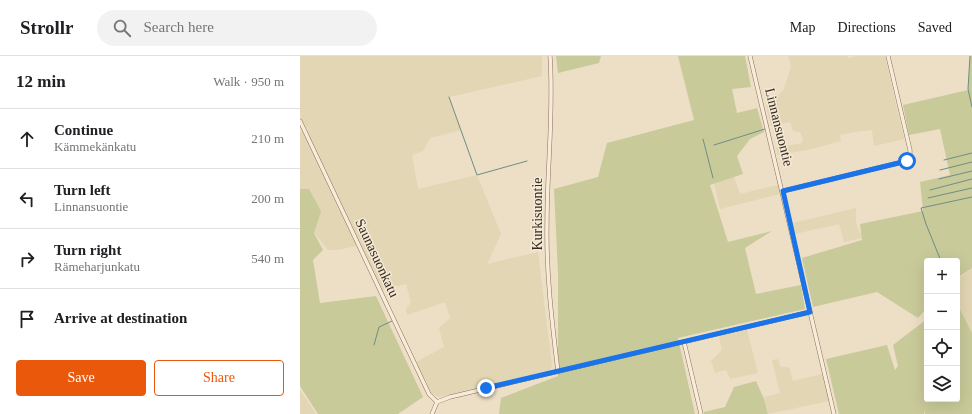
<!DOCTYPE html>
<html lang="en">
<head>
<meta charset="utf-8">
<style>
	:root { --surface:#fff; --page:#f2f2f2; --text:#202124; --muted:#757577; --line:#e0e0e0; --accent:#ea580c }
	body { margin:0; font-family:"Times New Roman",serif; background:var(--page); color:var(--text) }
	.controls { position:absolute; right:12px; bottom:12px; display:grid; overflow:hidden; border-radius:4px; box-shadow:0 4px 16px #0002 }
	.controls button { width:36px; height:36px; display:grid; place-items:center; padding:0; border:0; border-bottom:1px solid var(--line); background:var(--surface); color:var(--text); font:20px sans-serif }
	.stop { position:absolute; width:12px; height:12px; margin:-9px; border:3px solid #1a73e8; border-radius:50%; background:#fff }
	.stop.end { background:#1a73e8; border-color:#fff; box-shadow:0 1px 4px #0008 }
	.list { margin:0; padding:0; list-style:none }
	h2 { display:flex; justify-content:space-between; align-items:center; height:52px; margin:0; padding:0 16px; font-size:17px }
	h2 small { font-size:13px; font-weight:400; color:var(--muted) }
	.list li { display:grid; grid-template-columns:26px 1fr auto; gap:12px; align-items:center; box-sizing:border-box; height:60px; padding:0 16px; border-top:1px solid var(--line) }
	.list b { display:block; font-size:15px; white-space:nowrap }
	.list p { margin:0; font-size:13px; white-space:nowrap; color:var(--muted) }
	.list em { font-size:13px; font-style:normal; color:var(--muted) }
	.actions { display:flex; gap:8px; padding:12px 16px }
	.actions a { flex:1; padding:9px 0; border:1px solid var(--accent); border-radius:4px; text-align:center; font-size:14px; color:var(--accent) }
	.actions .main { background:var(--accent); color:#fff }
	.icon { flex:none; width:22px; height:22px; fill:none; stroke:currentColor; stroke-width:2; stroke-linecap:round; stroke-linejoin:round }
	.map { position:relative; flex:none; width:672px; height:358px; overflow:hidden }
	header { display:flex; align-items:center; gap:24px; box-sizing:border-box; height:56px; padding:0 20px; background:var(--surface); border-bottom:1px solid var(--line) }
	header strong { font-size:19px }
	nav { display:flex; gap:22px; margin-inline-start:auto; font-size:14px }
	.search { width:280px; height:36px; background:var(--page); display:flex; align-items:center; gap:10px; box-sizing:border-box; padding:0 14px; border-radius:22px; color:var(--muted); font-size:15px }
	main { display:flex }
	aside { flex:1; background:var(--surface) }
	.map>svg:first-child { display:block }
	.farmland { fill:#e2d6b4 }
	.green { fill:#c9ca9a }
	.lines { fill:none; stroke-linecap:round; stroke-linejoin:round }
	.stream { stroke:#6e8e84; stroke-width:1 }
	.street-casing { stroke:#876f5c; stroke-width:4.5 }
	.street { stroke:#f8ecd9; stroke-width:3.5 }
	.route { stroke:#1a73e8; stroke-width:5 }
	.labels { text-anchor:middle; dominant-baseline:central; stroke-width:3; stroke-linejoin:round; paint-order:stroke }
	.street-label { font-size:14px; fill:#382920; stroke:#f4e9d5 }
</style>
</head>
<body>
<header>
<strong>Strollr</strong>
<div class="search"><svg class="icon" aria-label="search" viewBox="0 0 24 24"><circle cx="10" cy="10" r="6"/><path d="M15 15l6 6"/></svg>Search here</div>
<nav><a>Map</a><a>Directions</a><a>Saved</a></nav>
</header>
<main>
<aside>
<h2>12 min<small>Walk · 950 m</small></h2>
<ul class="list">
<li><svg class="icon" aria-label="ahead" viewBox="0 0 24 24"><path d="M12 20V5M6 11l6-6 6 6"/></svg><div><b>Continue</b><p>Kämmekänkatu</p></div><em>210 m</em></li>
<li><svg class="icon" aria-label="left" viewBox="0 0 24 24"><path d="M17 20v-9H6M10 6l-5 5 5 5"/></svg><div><b>Turn left</b><p>Linnansuontie</p></div><em>200 m</em></li>
<li><svg class="icon" aria-label="right" viewBox="0 0 24 24"><path d="M7 20v-9h11M14 6l5 5-5 5"/></svg><div><b>Turn right</b><p>Rämeharjunkatu</p></div><em>540 m</em></li>
<li><svg class="icon" aria-label="arrive" viewBox="0 0 24 24"><path d="M6 21V4h12l-3 4 3 4H6"/></svg><div><b>Arrive at destination</b></div></li>
</ul>
<div class="actions"><a class="main">Save</a><a>Share</a></div>
</aside>
<div class="map">
<svg width="672" height="358" viewBox="0 0 672 358">
	<rect width="100%" height="100%" fill="#eddec6"/>
	<!-- farmland -->
	<path class="farmland" d="M 0,0 L 242,0 L 242,20 L 149,41 L 161,74 L 130,82 L 123,95 L 112,99 L 118,133 L 177,119 L 201,178 L 187,208 L 238,196 L 252,310 L 250,314 L 139,341 L 132,337 L 116,306 L 144,291 L 139,272 L 150,262 L 145,246 L 107,259 L 106,253 L 111,246 L 106,228 L 82,234 L 11,84 L 7,75 L 9,73 L 6,72 L 0,59 Z
		M 488,0 L 548,0 L 548,2 L 556,0 L 585,0 L 604,83 L 574,90 L 572,74 L 555,76 L 540,79 L 541,85 L 512,93 L 478,99 L 476,92 L 502,87 L 503,82 L 500,76 L 493,75 L 490,66 L 471,70 L 466,49 L 475,43 L 484,33 L 491,11 Z
		M 2,75 L 57,190 L 37,194 L 28,194 L 12,174 L 0,140 L 0,77 Z
		M 433,118 L 440,138 L 478,129 L 480,138 L 420,153 L 413,122 Z
		M 556,152 L 556,167 L 562,182 L 544,186 L 539,168 L 495,178 L 493,167 Z
		M 672,212 L 672,277 L 657,246 L 657,224 Z
		M 447,274 L 458,317 L 430,323 L 426,314 L 415,317 L 411,305 L 422,294 L 419,280 Z
		M 478,303 L 481,311 L 489,311 L 493,325 L 522,318 L 529,345 L 468,358 L 464,341 L 480,337 L 472,304 Z
		M 0,334 L 16,358 L 0,358 Z"/>
	<!-- green -->
	<path class="green" d="M 256,0 L 301,0 L 299,7 L 258,17 Z
		M 378,0 L 445,0 L 451,31 L 432,33 L 437,57 L 457,52 L 464,76 L 450,83 L 437,100 L 443,118 L 410,129 L 428,186 L 472,175 L 445,192 L 456,238 L 501,229 L 505,253 L 378,282 L 395,358 L 199,358 L 201,342 L 258,320 L 258,217 L 254,133 L 298,121 L 307,87 L 394,64 Z
		M 670,0 L 672,0 L 672,212 L 657,222 L 657,205 L 627,205 L 627,252 L 618,262 L 577,236 L 513,251 L 502,202 L 562,184 L 560,168 L 623,155 L 620,126 L 650,119 L 640,73 L 609,79 L 603,49 L 668,34 Z
		M 0,133 L 9,133 L 21,155 L 14,177 L 23,194 L 13,204 L 20,247 L 76,240 L 123,341 L 98,358 L 18,358 L 0,330 Z
		M 657,250 L 659,251 L 672,277 L 672,358 L 625,358 L 624,354 L 624,358 L 539,358 L 526,303 L 587,289 L 595,314 L 598,310 L 593,289 L 627,263 L 627,343 L 657,343 L 657,325 L 660,325 L 660,319 L 657,313 Z
		M 456,325 L 464,343 L 468,358 L 404,358 L 404,356 L 425,351 L 434,331 Z"/>
	<g class="lines">
		<!-- stream -->
		<path class="stream" d="M 670,0 L 668,33 L 672,51
			M 149,41 L 177,119 L 227,105
			M 403,83 L 413,122
			M 414,89 L 465,73
			M 644,104 L 672,97
			M 640,114 L 672,106
			M 639,123 L 672,115
			M 630,134 L 672,123
			M 628,142 L 672,132
			M 641,205 L 626,168 L 621,152 L 672,141
			M 74,289 L 79,271 L 92,265"/>
		<!-- street casing -->
		<g class="street-casing">
			<path id="street" d="M 250,0 C 254,56 247,111 247,167 C 246,217 252,266 258,316
				M 450,0 L 534,358
				M 0,65 L 129,338 L 137,346
				M 483,135 L 602,106 L 610,102 L 610,94 L 588,0
				M 384,286 L 401,358
				M 132,358 L 137,346 L 150,341 L 510,256"/>
		</g>
		<!-- street -->
		<use href="#street" class="street"/>
	</g>
	<g class="lines">
		<!-- route -->
		<path class="route" d="M 186,332 L 510,256 L 483,135 L 607,105"/>
	</g>
	<g class="labels">
		<!-- street labels -->
		<g class="street-label">
			<text transform="translate(479 71) rotate(76)">Linnansuontie</text>
			<text transform="translate(237 158) rotate(-90)">Kurkisuontie</text>
			<text transform="translate(77 202) rotate(65)">Saunasuonkatu</text>
		</g>
	</g>
</svg>
<div class="controls">
<button>+</button>
<button>−</button>
<button><svg class="icon" aria-label="locate" viewBox="0 0 24 24"><circle cx="12" cy="12" r="6"/><path d="M12 2v4M12 18v4M2 12h4M18 12h4"/></svg></button>
<button><svg class="icon" aria-label="layers" viewBox="0 0 24 24"><path d="M12 4l9 5-9 5-9-5zM3 14l9 5 9-5"/></svg></button>
</div>
<div class="stop" style="left:607px;top:105px"></div>
<div class="stop end" style="left:186px;top:332px"></div>
</div>
</main>
</body>
</html>
